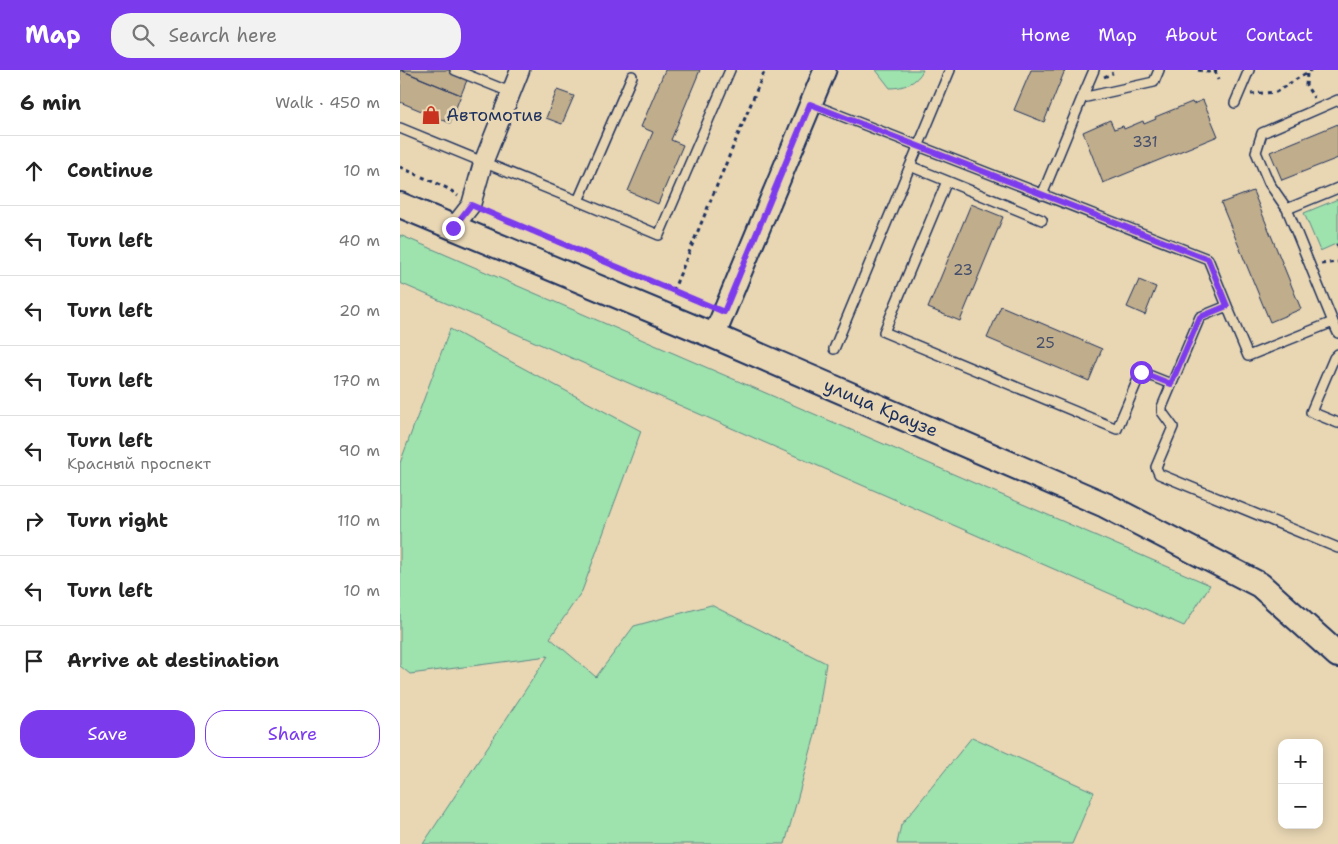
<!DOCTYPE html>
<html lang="en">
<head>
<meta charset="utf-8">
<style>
	:root { --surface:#fff; --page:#f2f2f2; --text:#222; --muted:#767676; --line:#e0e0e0; --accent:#7c3aed }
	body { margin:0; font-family:"Shantell Sans",sans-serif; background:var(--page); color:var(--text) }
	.controls { position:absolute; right:15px; bottom:15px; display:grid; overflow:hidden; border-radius:10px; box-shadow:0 2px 12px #0003 }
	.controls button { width:45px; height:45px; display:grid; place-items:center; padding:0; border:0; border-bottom:1px solid var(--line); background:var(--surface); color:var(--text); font:25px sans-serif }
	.stop { position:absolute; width:15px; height:15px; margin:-11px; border:4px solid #7c3aed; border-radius:50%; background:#fff }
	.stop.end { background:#7c3aed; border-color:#fff; box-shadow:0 1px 5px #0008 }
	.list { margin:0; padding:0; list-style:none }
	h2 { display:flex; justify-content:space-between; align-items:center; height:65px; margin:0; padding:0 20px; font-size:21px }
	h2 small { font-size:16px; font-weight:400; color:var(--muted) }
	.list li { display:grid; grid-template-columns:32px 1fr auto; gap:15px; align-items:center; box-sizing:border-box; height:70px; padding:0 20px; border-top:1px solid var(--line) }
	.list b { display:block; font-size:19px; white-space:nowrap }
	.list p { margin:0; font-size:16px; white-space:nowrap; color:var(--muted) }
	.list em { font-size:16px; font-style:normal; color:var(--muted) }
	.actions { display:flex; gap:10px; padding:15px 20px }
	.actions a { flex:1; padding:11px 0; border:1px solid var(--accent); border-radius:20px; text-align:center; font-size:18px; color:var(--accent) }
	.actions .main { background:var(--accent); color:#fff }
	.icon { flex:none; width:28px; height:28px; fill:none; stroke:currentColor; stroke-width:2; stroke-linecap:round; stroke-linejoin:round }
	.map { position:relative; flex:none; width:938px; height:774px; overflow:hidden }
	header { display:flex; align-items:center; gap:30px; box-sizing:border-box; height:70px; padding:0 25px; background:var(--accent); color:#fff }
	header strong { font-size:24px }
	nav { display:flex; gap:28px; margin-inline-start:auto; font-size:18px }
	.search { width:350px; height:45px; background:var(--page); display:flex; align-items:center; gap:12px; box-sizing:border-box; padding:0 18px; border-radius:20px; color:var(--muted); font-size:19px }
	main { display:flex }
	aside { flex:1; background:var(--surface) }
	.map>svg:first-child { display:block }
	.green { fill:#9ee2ad; stroke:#5c8886 }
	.building { fill:#c0ad8c; stroke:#1b2f5e }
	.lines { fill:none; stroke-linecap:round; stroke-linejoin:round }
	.service-casing { stroke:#1b2f5e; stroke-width:12 }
	.minor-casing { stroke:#1b2f5e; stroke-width:21 }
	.tertiary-casing { stroke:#1b2f5e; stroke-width:25 }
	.secondary-casing { stroke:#1b2f5e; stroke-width:28 }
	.path { stroke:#1b2f5e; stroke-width:3; stroke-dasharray:4 4; stroke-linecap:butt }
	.service { stroke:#e9d7b4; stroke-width:9 }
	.minor { stroke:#e9d7b4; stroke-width:18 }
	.tertiary { stroke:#e9d7b4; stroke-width:21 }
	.secondary { stroke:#e9d7b4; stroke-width:24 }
	.route { stroke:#7c3aed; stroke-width:6 }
	.labels { text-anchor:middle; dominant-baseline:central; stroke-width:5; stroke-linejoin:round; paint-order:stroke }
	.number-label { font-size:15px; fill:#444e6a }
	.poi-label { font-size:18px; fill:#1b2f5e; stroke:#e9d7b4; text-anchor:start }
	.street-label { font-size:18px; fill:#1b2f5e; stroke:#e9d7b4 }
</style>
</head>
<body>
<header>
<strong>Map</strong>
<div class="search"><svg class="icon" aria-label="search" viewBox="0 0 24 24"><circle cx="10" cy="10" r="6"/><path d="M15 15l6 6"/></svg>Search here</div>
<nav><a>Home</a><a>Map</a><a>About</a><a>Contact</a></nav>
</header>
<main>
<aside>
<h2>6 min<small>Walk · 450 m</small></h2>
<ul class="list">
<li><svg class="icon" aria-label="ahead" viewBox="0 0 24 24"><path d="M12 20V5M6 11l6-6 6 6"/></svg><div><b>Continue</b></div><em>10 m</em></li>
<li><svg class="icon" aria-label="left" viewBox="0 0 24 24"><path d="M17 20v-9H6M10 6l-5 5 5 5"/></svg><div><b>Turn left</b></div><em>40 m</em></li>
<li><svg class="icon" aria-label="left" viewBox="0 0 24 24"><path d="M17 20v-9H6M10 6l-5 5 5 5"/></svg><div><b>Turn left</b></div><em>20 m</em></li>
<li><svg class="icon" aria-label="left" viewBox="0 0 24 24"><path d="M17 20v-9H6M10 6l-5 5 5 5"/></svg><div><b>Turn left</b></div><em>170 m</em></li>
<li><svg class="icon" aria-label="left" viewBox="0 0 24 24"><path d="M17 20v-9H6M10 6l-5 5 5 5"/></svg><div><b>Turn left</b><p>Красный проспект</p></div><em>90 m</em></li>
<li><svg class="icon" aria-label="right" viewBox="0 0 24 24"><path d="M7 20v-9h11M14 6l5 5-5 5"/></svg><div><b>Turn right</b></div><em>110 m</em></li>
<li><svg class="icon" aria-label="left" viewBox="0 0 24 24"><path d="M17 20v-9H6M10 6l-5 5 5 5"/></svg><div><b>Turn left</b></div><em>10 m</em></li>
<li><svg class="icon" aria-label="arrive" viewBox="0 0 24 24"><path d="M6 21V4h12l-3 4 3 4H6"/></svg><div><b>Arrive at destination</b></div></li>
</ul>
<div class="actions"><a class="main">Save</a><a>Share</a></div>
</aside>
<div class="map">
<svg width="938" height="774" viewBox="0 0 938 774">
	<rect width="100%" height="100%" fill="#e9d7b4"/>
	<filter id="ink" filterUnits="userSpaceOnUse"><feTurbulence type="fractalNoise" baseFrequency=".02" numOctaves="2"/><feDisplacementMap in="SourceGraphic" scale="10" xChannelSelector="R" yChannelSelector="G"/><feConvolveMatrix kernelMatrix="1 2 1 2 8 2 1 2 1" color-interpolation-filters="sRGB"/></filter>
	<g filter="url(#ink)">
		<!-- green -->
		<path class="green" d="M 476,0 L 523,0 C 517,13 503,18 490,18 Z
			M 938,129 L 938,173 L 920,181 L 904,143 Z
			M 0,165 L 810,515 L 784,556 L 0,213 Z
			M 50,259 L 241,361 L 182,521 L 150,568 L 196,607 L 234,556 L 311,535 L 426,593 L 415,665 L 385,774 L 23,774 L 148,586 L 10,604 L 0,596 L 0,393 Z
			M 572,667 L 694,722 L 672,774 L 497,774 L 501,755 Z"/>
		<!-- building -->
		<path class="building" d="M 0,0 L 61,25 L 50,53 L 0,32 Z
			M 1,0 L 71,0 L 61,25 Z
			M 265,0 L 300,0 L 271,70 L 283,75 L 258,134 L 228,121 L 253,62 L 241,57 Z
			M 631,0 L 665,0 L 644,52 L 614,40 Z
			M 157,20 L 174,26 L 162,54 L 146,48 Z
			M 803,30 L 818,66 L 703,113 L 683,62 L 710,50 L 714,59 L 723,56 L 724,59 L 743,51 L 744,54 L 756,49 L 755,47 L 792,32 L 793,34 Z
			M 938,54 L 938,88 L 882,110 L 870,82 Z
			M 853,121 L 901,239 L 870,252 L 821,133 Z
			M 571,134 L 603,147 L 560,251 L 528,238 Z
			M 739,210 L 756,217 L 745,245 L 727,237 Z
			M 601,236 L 702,279 L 689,311 L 587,268 Z"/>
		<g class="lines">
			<!-- service casing -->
			<g class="service-casing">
				<path id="service" d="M 55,0 L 110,22
					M 682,28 L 694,0
					M 835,33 L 849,0
					M 411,34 L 808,189 L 827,236
					M 0,58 L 178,131 L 232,6
					M 510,96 L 547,111 L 484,262 L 717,359 L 741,302 L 771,314
					M 547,111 L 642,150
					M 938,118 L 887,139 L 933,252 L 848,286 L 827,236 L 800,247 L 762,337 L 762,342 L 773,357 L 756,397 L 759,404 L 938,478
					M 642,125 L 682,28 L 754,12 L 759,0
					M 178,131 L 259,165 L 330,0
					M 887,139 L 869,113 L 856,82 L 862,63 L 938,30
					M 933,252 L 938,263
					M 434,279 L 550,0
					M 938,284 L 934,288 L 911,342 L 938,353"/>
			</g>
			<!-- minor casing -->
			<g class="minor-casing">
				<path id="minor" d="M 53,158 L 71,135 L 83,93 L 120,0"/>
			</g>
			<!-- tertiary casing -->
			<g class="tertiary-casing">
				<path id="tertiary" d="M 314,266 L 425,0"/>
			</g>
			<!-- secondary casing -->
			<g class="secondary-casing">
				<path id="secondary" d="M 0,135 L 314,266 L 705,435 L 860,515 L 938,585"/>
			</g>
			<!-- path -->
			<path class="path" d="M 798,0 L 808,2 L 817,0
				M 815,1 L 818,10
				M 907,4 L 906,15 L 914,28
				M 704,7 L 713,3
				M 851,24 L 876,22 L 911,0
				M 0,97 L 49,119 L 58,126
				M 85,141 L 307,235
				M 937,174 L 938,177
				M 921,194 L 938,192
				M 273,221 L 365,0"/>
			<!-- service -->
			<use href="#service" class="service"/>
			<!-- minor -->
			<use href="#minor" class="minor"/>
			<!-- tertiary -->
			<use href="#tertiary" class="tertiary"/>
			<!-- secondary -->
			<use href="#secondary" class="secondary"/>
		</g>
	</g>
	<g class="lines" filter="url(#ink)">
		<!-- route -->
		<path class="route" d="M 53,158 L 71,135 L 324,242 L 410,34 L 808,189 L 827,236 L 800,247 L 771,314 L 741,302"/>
	</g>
	<!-- icons -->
	<defs>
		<g id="shop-bare" transform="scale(1.5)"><path d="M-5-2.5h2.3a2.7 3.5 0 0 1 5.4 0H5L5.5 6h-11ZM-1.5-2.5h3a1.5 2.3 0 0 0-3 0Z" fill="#c8321e" stroke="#e9d7b4" stroke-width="2.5" paint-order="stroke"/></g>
	</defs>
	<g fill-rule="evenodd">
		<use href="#shop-bare" x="31" y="45"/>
	</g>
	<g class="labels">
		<!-- number labels -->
		<g class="number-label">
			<text x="745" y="72">331</text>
			<text x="563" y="200">23</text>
			<text x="645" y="273">25</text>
		</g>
		<!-- poi labels -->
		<g class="poi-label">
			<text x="46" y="45">Автомотив</text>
		</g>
		<!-- street labels -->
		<g class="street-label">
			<text transform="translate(481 338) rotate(23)">улица Краузе</text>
		</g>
	</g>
</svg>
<div class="controls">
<button>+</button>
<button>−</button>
</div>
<div class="stop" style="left:741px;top:302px"></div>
<div class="stop end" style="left:53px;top:158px"></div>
</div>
</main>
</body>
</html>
